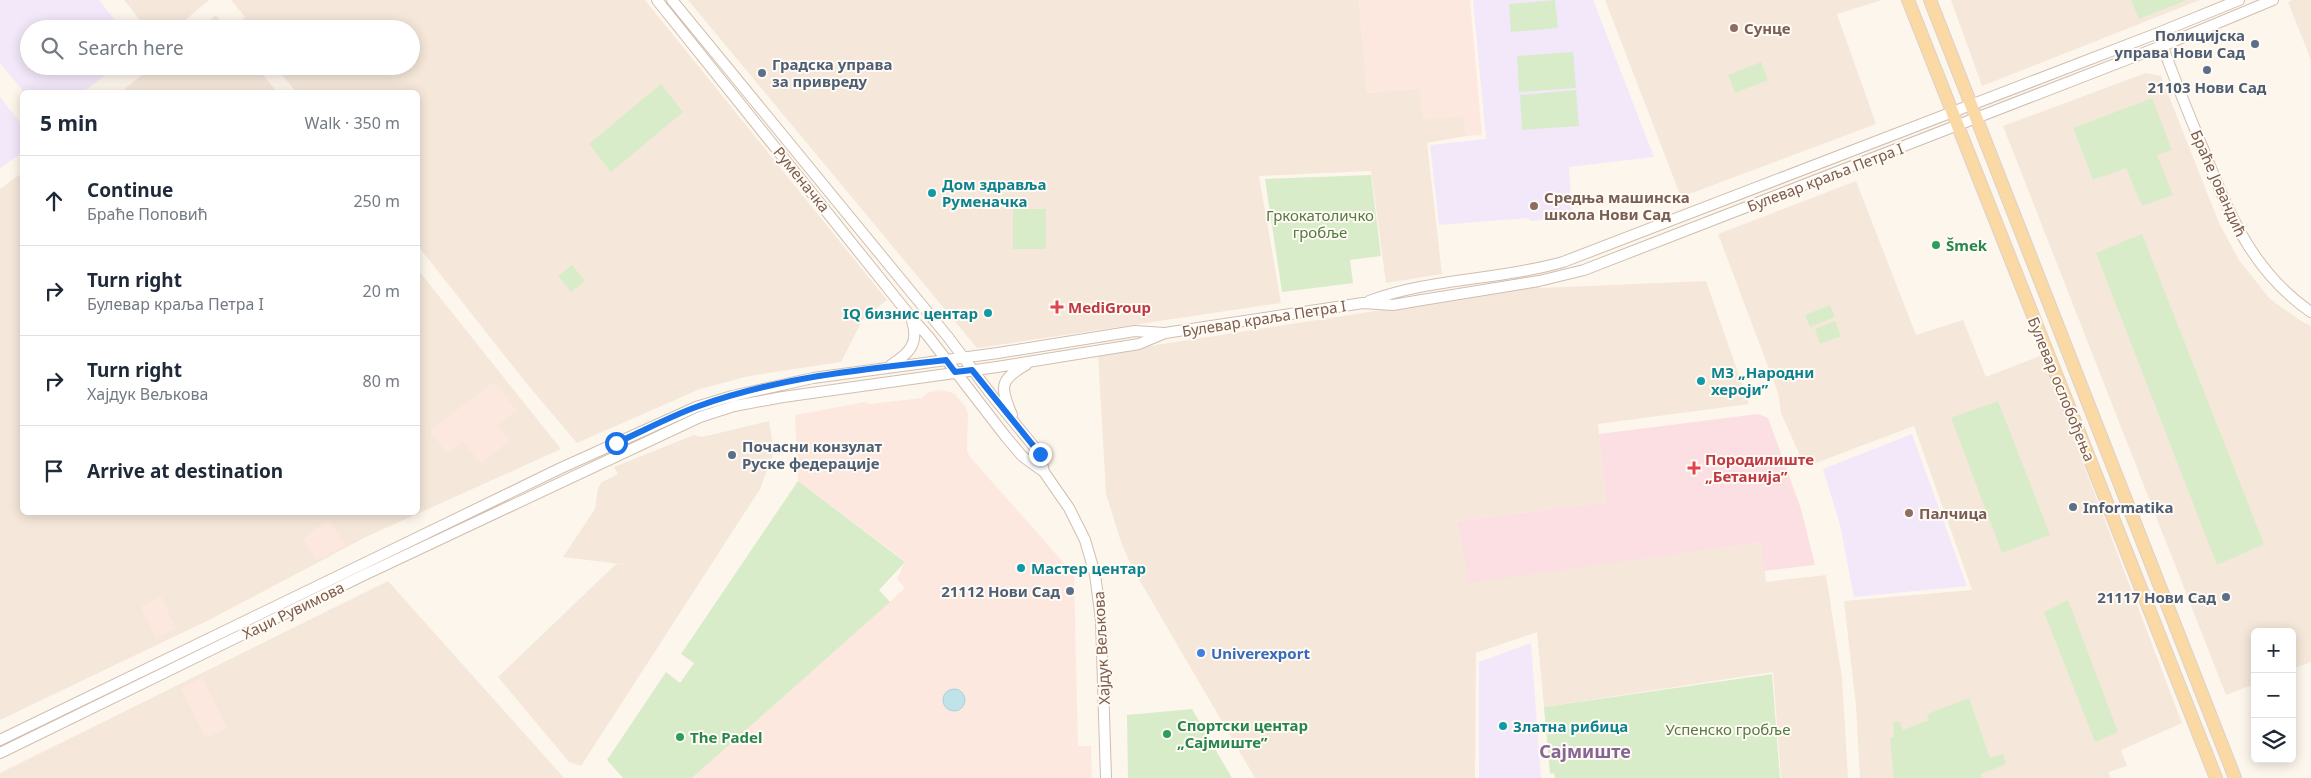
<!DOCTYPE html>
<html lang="en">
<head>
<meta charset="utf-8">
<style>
	:root { --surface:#fff; --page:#f2f2f3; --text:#1f2937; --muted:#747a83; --line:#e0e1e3 }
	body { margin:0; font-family:"Noto Sans",sans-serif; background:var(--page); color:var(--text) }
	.controls { position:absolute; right:15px; bottom:15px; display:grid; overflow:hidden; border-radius:8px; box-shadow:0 2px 12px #0003 }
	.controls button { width:45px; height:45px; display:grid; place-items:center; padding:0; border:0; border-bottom:1px solid var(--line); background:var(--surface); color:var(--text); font:25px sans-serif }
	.stop { position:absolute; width:15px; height:15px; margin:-11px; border:4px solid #1a73e8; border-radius:50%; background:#fff }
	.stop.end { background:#1a73e8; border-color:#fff; box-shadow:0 1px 5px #0008 }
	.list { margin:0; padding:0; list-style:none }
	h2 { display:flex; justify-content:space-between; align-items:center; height:65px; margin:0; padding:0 20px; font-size:21px }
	h2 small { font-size:16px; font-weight:400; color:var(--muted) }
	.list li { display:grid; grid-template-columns:32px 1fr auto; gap:15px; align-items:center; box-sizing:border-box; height:90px; padding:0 20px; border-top:1px solid var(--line) }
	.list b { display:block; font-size:19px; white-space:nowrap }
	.list p { margin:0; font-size:16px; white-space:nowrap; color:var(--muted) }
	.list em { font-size:16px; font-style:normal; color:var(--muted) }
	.icon { flex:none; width:28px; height:28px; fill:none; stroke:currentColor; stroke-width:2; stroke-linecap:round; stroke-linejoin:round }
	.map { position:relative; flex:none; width:2311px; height:778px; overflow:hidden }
	.search { position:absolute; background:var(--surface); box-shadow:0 2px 12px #0003; left:20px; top:20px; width:400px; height:55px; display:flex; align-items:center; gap:12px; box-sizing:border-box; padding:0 18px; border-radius:28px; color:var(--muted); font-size:19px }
	.panel { position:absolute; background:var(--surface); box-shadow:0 2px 12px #0003; left:20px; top:90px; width:400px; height:425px; border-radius:8px }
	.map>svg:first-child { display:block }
	.residential { fill:#f5e8da }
	.commercial { fill:#fde8e0 }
	.education { fill:#f3e8fa }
	.medical { fill:#fbdfe3 }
	.green { fill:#d8ecc9 }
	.water { fill:#bfe3e8; stroke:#a5d3da }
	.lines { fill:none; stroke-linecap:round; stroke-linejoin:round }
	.minor-casing { stroke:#d1beb0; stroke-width:12 }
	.major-casing { stroke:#dad1cd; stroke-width:14 }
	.minor { stroke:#fff; stroke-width:10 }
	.major { stroke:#fbd9a5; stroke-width:12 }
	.route { stroke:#1a73e8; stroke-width:6 }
	.education-dot { fill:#8d6e63; stroke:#fffaf3; stroke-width:2 }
	.service-dot { fill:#5c6f8a; stroke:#fffaf3; stroke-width:2 }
	.culture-dot { fill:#0f9aa8; stroke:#fffaf3; stroke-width:2 }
	.leisure-dot { fill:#2e9e5b; stroke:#fffaf3; stroke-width:2 }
	.health-dot { fill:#e0444e; stroke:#fffaf3; stroke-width:2 }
	.shop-dot { fill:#3f7fe0; stroke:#fffaf3; stroke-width:2 }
	.labels { text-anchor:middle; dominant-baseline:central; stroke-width:4; stroke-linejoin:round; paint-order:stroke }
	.education-label { font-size:15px; font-weight:bold; fill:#785e54; stroke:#fffaf3; text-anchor:start }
	.service-label { font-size:15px; font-weight:bold; fill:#4e5e75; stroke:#fffaf3; text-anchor:end }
	.street-label { font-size:15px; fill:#7a5c4d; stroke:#fffaf3 }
	.culture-label { font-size:15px; font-weight:bold; fill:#0d838f; stroke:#fffaf3; text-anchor:start }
	.park-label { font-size:15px; fill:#537a41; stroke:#fffaf3 }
	.leisure-label { font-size:15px; font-weight:bold; fill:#27864d; stroke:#fffaf3; text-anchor:start }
	.health-label { font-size:15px; font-weight:bold; fill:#be3a42; stroke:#fffaf3; text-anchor:start }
	.shop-label { font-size:15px; font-weight:bold; fill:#366cbe; stroke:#fffaf3; text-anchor:start }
	.quarter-label { font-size:18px; font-weight:bold; fill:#846695; stroke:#fffaf3 }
</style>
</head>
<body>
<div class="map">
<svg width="2311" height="778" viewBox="0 0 2311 778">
	<rect width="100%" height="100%" fill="#fdf6ec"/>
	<!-- residential -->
	<path class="residential" d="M 124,0 L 209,0 L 175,29 L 147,29 Z
		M 231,0 L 645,0 L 887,300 L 863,319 L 841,362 L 749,376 L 700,389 L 577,443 L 527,384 L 418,246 L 418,92 L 296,92 L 275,66 L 411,66 L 411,29 L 245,29 L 240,22 L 245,17 Z
		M 688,0 L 1359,0 L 1367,93 L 1420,88 L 1464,115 L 1466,136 L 1427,143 L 1442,274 L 1386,283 L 1371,171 L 1259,176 L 1281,303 L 977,348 Z
		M 1605,0 L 1882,0 L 1837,14 L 1876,124 L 1681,197 Z
		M 1951,0 L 2200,0 L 1982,86 Z
		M 2292,0 L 2311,0 L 2311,60 L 2288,2 Z
		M 216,15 L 226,29 L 199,29 Z
		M 153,66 L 256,66 L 277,92 L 121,92 Z
		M 2146,73 L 2161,76 L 2219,223 L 2239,260 L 2270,299 L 2301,321 L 2311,326 L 2311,662 L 2292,669 L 2292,632 L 2255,632 L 2255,684 L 2226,695 L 2003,126 Z
		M 22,173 L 22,512 L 418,512 L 418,270 L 561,449 L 366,537 L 209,620 L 0,720 L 0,189 Z
		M 1856,181 L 1916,335 L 1963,320 L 1986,377 L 2042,355 L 2182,723 L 2121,750 L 2127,766 L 2109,772 L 2110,778 L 1860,778 L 1856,706 L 1844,601 L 1972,590 L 1914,426 L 1805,467 L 1781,413 L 1778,393 L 1718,234 Z
		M 1706,281 L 1749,404 L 1598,424 L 1606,502 L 1457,521 L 1469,582 L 1761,542 L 1766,582 L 1826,575 L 1842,678 L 1848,778 L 1781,778 L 1773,672 L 1544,707 L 1537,632 L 1476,653 L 1475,778 L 1255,778 L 1133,569 L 1122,545 L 1106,494 L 1098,354 L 1536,286 L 1541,288 Z
		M 769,421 L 774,452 L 760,489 L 581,766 L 569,762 L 498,677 L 616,564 L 636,566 L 563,557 L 595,509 L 598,488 L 602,482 L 618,474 L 614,467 L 694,435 L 702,437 Z
		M 388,581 L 564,778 L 0,778 L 0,773 Z"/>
	<!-- commercial -->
	<path class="commercial" d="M 1359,0 L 1470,0 L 1482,135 L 1466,136 L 1464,116 L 1423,119 L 1420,88 L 1367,93 Z
		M 494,382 L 516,410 L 497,426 L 509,441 L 481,463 L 463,441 L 447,453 L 430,431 Z
		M 940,390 L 954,393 L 965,406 L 968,414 L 967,450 L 970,457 L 1064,563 L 1064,574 L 1074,574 L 1078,746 L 1091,746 L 1092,778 L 692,778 L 905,588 L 897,579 L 905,561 L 798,481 L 795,415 L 865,402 L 869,404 L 922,398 L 927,393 Z
		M 328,520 L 346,545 L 317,560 L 303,539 Z
		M 161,597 L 176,629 L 156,638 L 141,607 Z
		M 202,678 L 227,728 L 206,738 L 181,688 Z"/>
	<!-- education -->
	<path class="education" d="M 0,0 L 99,0 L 122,29 L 29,29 L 29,66 L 117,66 L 83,92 L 24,92 L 0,63 Z
		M 1473,0 L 1593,0 L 1654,157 L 1569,167 L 1572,217 L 1530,221 L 1529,218 L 1439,225 L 1430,145 L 1486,139 Z
		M 0,97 L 22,125 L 22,153 L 0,168 Z
		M 1912,434 L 1967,586 L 1854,597 L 1840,525 L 1823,469 Z
		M 1531,643 L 1541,778 L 1479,778 L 1479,662 Z"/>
	<!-- medical -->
	<path class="medical" d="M 1758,414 L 1768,418 L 1801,509 L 1815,565 L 1764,571 L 1761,542 L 1469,583 L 1457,521 L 1606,502 L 1599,434 Z"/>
	<!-- green -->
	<path class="green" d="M 1555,0 L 1558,28 L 1511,32 L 1509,4 Z
		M 2131,0 L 2185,0 L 2185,1 L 2139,19 Z
		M 1573,52 L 1576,88 L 1519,92 L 1517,56 Z
		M 1761,62 L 1768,80 L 1735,93 L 1728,75 Z
		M 661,84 L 683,112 L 611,172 L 589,144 Z
		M 1576,90 L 1579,126 L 1522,130 L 1520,95 Z
		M 2152,98 L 2172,150 L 2157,155 L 2173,195 L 2142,206 L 2126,168 L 2093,180 L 2073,128 Z
		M 1371,175 L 1381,256 L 1350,260 L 1353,283 L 1282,292 L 1265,179 Z
		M 1013,209 L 1046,209 L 1046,249 L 1013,249 Z
		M 2142,234 L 2264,544 L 2217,565 L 2096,253 Z
		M 572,265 L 585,281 L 571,292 L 558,276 Z
		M 1830,305 L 1835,317 L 1810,327 L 1805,315 Z
		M 1835,321 L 1841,336 L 1820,344 L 1815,329 Z
		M 1998,401 L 2050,535 L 2002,553 L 1951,418 Z
		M 798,481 L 905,562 L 879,590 L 890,602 L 692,778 L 623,778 L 607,760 L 666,672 L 680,683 L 694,663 L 681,654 Z
		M 2068,600 L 2118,732 L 2095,742 L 2044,612 Z
		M 1772,674 L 1780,778 L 1555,778 L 1554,773 L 1550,774 L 1544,707 Z
		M 1969,698 L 1990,758 L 2003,754 L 2006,764 L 1981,774 L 1981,778 L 1894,778 L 1890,738 L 1894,737 L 1893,723 L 1899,721 L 1903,730 L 1929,720 L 1927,714 Z
		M 1192,709 L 1232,778 L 1128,778 L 1127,715 Z"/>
	<!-- water -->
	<path class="water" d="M943 700a11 11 0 1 1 22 0a11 11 0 1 1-22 0Z"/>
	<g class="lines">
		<!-- minor casing -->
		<g class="minor-casing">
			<path id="minor" d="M 657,0 L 911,317 L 928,336 L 1006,437 L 1022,456 L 1044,472 L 1069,508 L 1085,540 L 1095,574 L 1101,620 L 1106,778
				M 672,0 L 948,337 L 990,393 L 1040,454 L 1044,472
				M 2160,39 C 2173,75 2187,110 2202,146 C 2228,211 2251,271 2311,312
				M 1369,301 C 1430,278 1500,280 1563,262 L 2158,33 L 2239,0
				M 891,365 C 910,353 919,343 912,321
				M 1012,415 C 1000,387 999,380 1026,365
				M 0,740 L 561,468 L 696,407 L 732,396 L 813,378 L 998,353 L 1135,331 L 1164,333
				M 0,753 L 364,575 L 700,417 L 734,406 L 783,397 L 997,367 L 1139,344 L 1165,333 L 1363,303 L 1393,305 L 1416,301 L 1539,281 L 1584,270 L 2172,42 L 2273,0"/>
		</g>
		<!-- major casing -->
		<g class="major-casing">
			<path id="major" d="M 1908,0 L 2216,778
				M 1930,0 L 2235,778"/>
		</g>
		<!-- minor -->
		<use href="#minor" class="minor"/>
		<!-- major -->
		<use href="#major" class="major"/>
	</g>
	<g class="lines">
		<!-- route -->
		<path class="route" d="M 616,443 C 643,431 669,417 696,407 C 775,378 862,369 946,360 L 955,372 L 972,370 L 1040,454"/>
	</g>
	<!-- markers -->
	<g class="education-dot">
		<circle cx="1734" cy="28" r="5"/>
		<circle cx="1534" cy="206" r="5"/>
		<circle cx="1909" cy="513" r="5"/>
	</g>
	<g class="service-dot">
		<circle cx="2255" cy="44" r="5"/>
		<circle cx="2207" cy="70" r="5"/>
		<circle cx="762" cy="73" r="5"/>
		<circle cx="732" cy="455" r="5"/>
		<circle cx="2073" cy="507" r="5"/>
		<circle cx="1070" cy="591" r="5"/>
		<circle cx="2226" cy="597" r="5"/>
	</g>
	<g class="culture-dot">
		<circle cx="932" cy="193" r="5"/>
		<circle cx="988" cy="313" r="5"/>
		<circle cx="1701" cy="381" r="5"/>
		<circle cx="1021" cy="568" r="5"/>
		<circle cx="1503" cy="726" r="5"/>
	</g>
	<g class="leisure-dot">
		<circle cx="1936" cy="245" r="5"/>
		<circle cx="1167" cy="734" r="5"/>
		<circle cx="680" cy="737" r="5"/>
	</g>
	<g class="health-dot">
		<path d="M1054.5 299.5h5v5h5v5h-5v5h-5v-5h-5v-5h5z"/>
		<path d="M1691.5 460.5h5v5h5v5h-5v5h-5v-5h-5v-5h5z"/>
	</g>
	<circle class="shop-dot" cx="1201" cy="653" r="5"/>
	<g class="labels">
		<!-- education labels -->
		<g class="education-label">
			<text x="1744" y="28">Сунце</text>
			<text x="1544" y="197">Средња машинска<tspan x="1544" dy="17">школа Нови Сад</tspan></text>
			<text x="1919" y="513">Палчица</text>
		</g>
		<!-- service labels -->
		<g class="service-label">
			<text x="2245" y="35">Полицијска<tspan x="2245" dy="17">управа Нови Сад</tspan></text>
			<text x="772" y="64" text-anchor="start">Градска управа<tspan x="772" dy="17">за привреду</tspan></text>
			<text x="2207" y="87" text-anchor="middle">21103 Нови Сад</text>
			<text x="742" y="446" text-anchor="start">Почасни конзулат<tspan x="742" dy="17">Руске федерације</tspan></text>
			<text x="2083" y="507" text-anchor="start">Informatika</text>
			<text x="1060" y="591">21112 Нови Сад</text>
			<text x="2216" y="597">21117 Нови Сад</text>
		</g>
		<!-- street labels -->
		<g class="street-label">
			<text transform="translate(1825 177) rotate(-21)">Булевар краља Петра I</text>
			<text transform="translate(802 179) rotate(51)">Руменачка</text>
			<text transform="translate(2219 183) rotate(66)">Браће Јовандић</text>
			<text transform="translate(1264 318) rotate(-9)">Булевар краља Петра I</text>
			<text transform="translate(2062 389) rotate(68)">Булевар ослобођења</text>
			<text transform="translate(293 610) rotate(-26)">Хаџи Рувимова</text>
			<text transform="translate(1101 648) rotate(-93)">Хајдук Вељкова</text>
		</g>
		<!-- culture labels -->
		<g class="culture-label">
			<text x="942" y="184">Дом здравља<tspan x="942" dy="17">Руменачка</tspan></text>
			<text x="978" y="313" text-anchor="end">IQ бизнис центар</text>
			<text x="1711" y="372">МЗ „Народни<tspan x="1711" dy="17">хероји”</tspan></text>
			<text x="1031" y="568">Мастер центар</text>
			<text x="1513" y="726">Златна рибица</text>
		</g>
		<!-- park labels -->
		<g class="park-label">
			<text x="1320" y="215">Гркокатоличко<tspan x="1320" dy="17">гробље</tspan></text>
			<text x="1728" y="729">Успенско гробље</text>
		</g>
		<!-- leisure labels -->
		<g class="leisure-label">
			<text x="1946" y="245">Šmek</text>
			<text x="1177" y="725">Спортски центар<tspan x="1177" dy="17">„Сајмиште”</tspan></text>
			<text x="690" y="737">The Padel</text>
		</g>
		<!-- health labels -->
		<g class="health-label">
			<text x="1068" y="307">MediGroup</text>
			<text x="1705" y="459">Породилиште<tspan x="1705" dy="17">„Бетанија”</tspan></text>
		</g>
		<!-- shop labels -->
		<g class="shop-label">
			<text x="1211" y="653">Univerexport</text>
		</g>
		<!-- quarter labels -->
		<g class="quarter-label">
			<text x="1585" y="751">Сајмиште</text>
		</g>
	</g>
</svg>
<div class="controls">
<button>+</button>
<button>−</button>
<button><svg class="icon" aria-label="layers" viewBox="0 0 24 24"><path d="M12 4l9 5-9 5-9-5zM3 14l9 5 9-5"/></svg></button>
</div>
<div class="stop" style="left:616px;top:443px"></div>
<div class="stop end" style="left:1040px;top:454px"></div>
<div class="search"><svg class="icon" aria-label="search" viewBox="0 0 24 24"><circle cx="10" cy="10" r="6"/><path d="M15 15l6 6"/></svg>Search here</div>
<section class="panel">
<h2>5 min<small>Walk · 350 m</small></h2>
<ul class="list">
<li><svg class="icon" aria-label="ahead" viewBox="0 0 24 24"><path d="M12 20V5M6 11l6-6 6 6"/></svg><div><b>Continue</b><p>Браће Поповић</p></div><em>250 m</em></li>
<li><svg class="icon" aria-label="right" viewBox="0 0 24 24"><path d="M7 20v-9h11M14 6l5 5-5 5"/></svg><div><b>Turn right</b><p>Булевар краља Петра I</p></div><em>20 m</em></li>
<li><svg class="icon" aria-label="right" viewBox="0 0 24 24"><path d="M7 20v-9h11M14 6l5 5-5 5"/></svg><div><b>Turn right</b><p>Хајдук Вељкова</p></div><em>80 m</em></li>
<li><svg class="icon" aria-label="arrive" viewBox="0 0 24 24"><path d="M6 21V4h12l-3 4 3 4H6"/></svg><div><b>Arrive at destination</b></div></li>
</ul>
</section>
</div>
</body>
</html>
